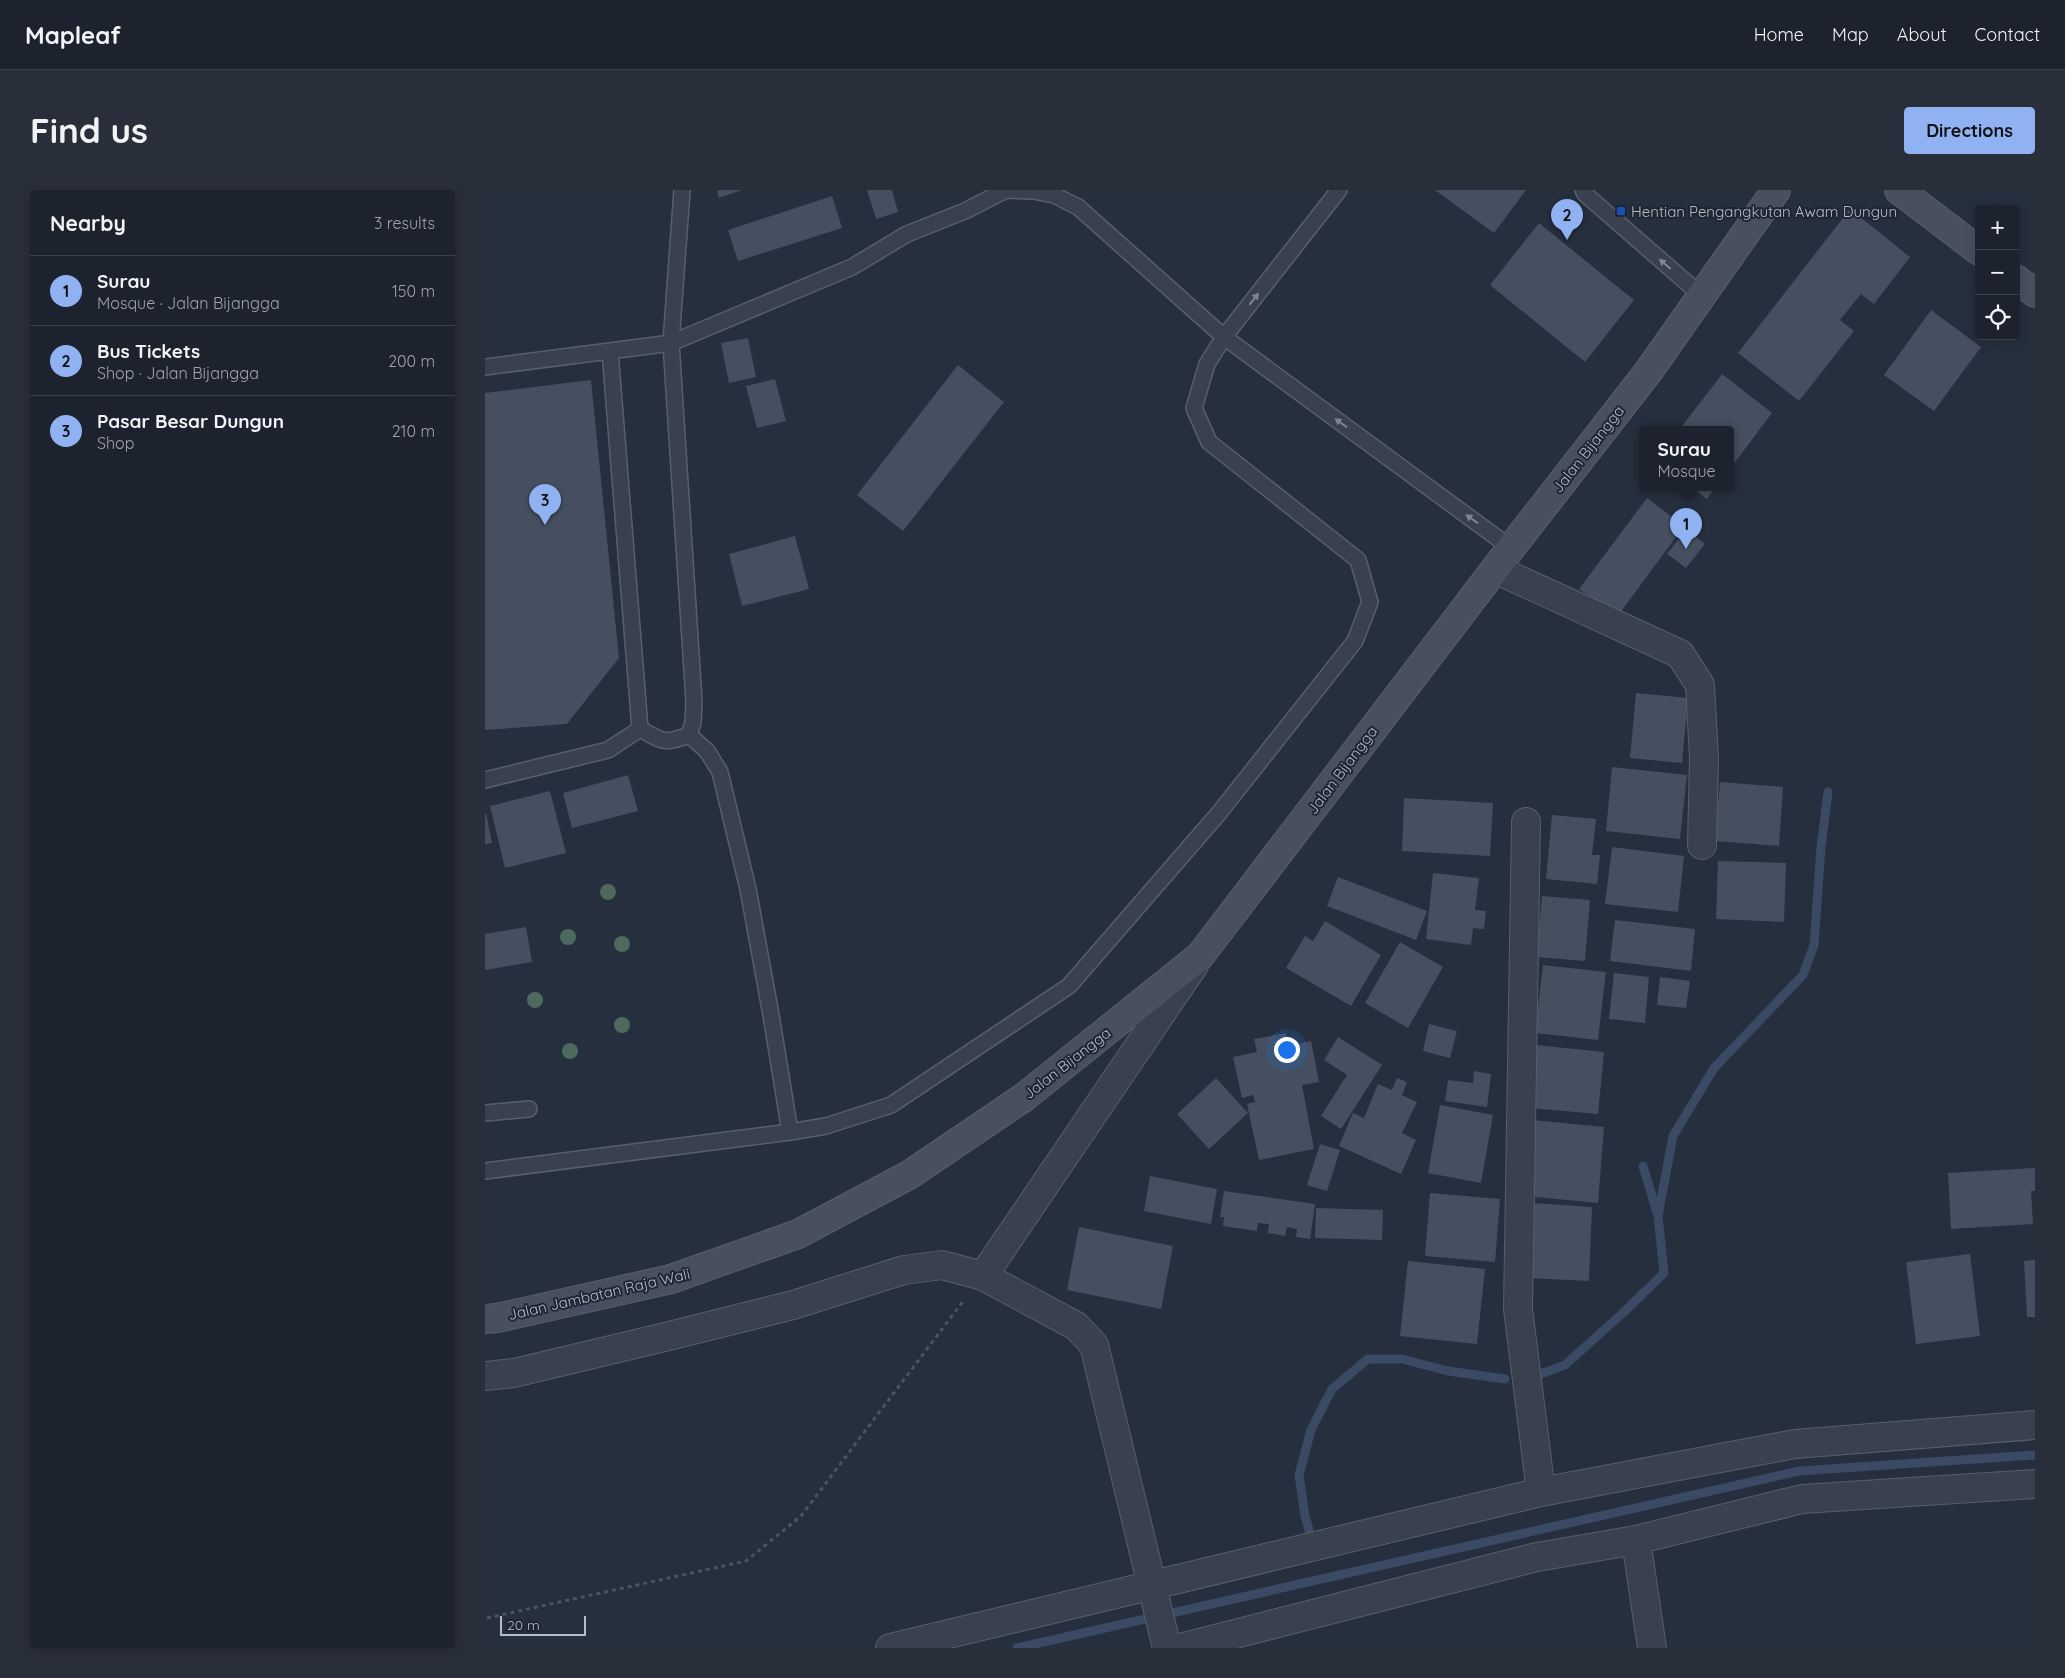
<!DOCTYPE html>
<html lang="en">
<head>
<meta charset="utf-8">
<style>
	:root { --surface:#1c232e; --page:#292f3a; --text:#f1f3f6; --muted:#a0a4aa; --line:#3a404a; --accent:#90b2f3 }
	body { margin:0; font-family:Quicksand,sans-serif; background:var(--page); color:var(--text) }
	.controls { position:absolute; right:15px; top:15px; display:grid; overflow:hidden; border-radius:5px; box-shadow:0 2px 12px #0003 }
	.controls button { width:45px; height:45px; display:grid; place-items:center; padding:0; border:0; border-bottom:1px solid var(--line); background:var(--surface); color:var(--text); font:25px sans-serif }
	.scale { position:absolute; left:15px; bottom:12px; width:86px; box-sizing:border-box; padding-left:5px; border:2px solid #b6bcc8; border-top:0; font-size:14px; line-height:18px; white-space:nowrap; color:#b6bcc8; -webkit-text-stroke:4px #1e2633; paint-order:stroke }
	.you { position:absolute; left:801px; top:859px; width:18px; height:18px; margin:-12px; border:4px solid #fff; border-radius:50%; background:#1a73e8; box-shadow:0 0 0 8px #1a73e833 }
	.badge { display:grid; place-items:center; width:32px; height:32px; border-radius:50%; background:var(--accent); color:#111; font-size:16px; font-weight:700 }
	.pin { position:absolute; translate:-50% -41px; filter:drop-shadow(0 1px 2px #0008) }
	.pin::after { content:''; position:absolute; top:26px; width:18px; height:15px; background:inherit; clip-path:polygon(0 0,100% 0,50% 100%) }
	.popup { position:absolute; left:1154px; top:236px; width:95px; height:65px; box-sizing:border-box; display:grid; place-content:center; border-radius:5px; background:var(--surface); filter:drop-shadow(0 1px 4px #0005); font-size:16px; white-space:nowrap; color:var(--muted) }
	.popup b { font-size:19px; color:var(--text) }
	.popup::after { content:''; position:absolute; left:50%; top:100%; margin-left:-10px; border:10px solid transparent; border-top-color:var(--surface) }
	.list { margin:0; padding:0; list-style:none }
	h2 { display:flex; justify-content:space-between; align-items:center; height:65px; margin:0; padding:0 20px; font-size:21px }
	h2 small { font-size:16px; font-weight:400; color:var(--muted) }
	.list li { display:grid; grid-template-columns:32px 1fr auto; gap:15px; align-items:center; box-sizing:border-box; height:70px; padding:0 20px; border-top:1px solid var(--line) }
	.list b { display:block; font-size:19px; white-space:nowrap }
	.list p { margin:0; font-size:16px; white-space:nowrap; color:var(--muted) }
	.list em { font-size:16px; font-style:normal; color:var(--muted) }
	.icon { flex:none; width:28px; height:28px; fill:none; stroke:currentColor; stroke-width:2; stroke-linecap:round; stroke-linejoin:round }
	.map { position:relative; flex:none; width:1550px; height:1458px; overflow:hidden; border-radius:5px }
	header { display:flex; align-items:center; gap:30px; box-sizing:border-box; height:70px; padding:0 25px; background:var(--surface); border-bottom:1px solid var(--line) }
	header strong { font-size:24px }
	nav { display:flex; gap:28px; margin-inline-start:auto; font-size:18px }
	.intro { display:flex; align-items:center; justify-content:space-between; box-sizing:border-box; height:120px; padding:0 30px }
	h1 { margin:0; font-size:35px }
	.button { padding:12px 22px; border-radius:5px; background:var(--accent); color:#111; font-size:18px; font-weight:700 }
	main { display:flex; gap:30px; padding:0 30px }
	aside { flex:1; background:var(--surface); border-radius:5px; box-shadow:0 2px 12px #0003 }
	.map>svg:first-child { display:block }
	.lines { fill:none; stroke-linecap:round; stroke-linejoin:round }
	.stream { stroke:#3a4964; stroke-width:9 }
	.building { fill:#454f5f }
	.lane-casing { stroke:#575f6b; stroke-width:18 }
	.street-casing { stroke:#575f6b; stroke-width:30 }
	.secondary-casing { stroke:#575f6b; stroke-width:30 }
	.path { stroke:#46585b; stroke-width:3; stroke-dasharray:4 4; stroke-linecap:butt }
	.lane { stroke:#39414e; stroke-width:15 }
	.street { stroke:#39414e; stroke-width:28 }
	.secondary { stroke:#485060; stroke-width:28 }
	.tree { fill:#4e695e }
	.oneway { fill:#7e8591 }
	.transit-dot { fill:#1a4fb4; stroke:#1e2633; stroke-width:2 }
	.labels { text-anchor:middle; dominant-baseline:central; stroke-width:4; stroke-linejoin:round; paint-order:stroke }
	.poi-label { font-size:15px; fill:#b6bcc8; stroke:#1e2633; text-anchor:start }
	.street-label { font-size:15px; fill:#b6bcc8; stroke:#1e2633 }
</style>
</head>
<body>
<header>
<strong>Mapleaf</strong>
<nav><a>Home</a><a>Map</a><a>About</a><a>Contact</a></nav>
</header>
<div class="intro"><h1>Find us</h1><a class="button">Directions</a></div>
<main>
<aside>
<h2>Nearby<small>3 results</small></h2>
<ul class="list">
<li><span class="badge">1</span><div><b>Surau</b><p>Mosque · Jalan Bijangga</p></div><em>150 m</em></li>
<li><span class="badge">2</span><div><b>Bus Tickets</b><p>Shop · Jalan Bijangga</p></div><em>200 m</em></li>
<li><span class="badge">3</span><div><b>Pasar Besar Dungun</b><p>Shop</p></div><em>210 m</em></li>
</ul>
</aside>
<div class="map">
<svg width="1550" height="1458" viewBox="0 0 1550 1458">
	<rect width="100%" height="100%" fill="#262f3d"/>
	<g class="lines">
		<!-- stream -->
		<path class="stream" d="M 1173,1026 L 1188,946 L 1229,878 L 1318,785 L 1329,755 L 1336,657 L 1343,602
			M 1050,1186 L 1080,1175 L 1140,1121 L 1179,1083 L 1173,1026 L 1158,976
			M 826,1347 L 820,1326 L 814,1285 L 826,1240 L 847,1199 L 883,1169 L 917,1169 L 963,1181 L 1020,1189
			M 532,1458 L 1314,1281 L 1550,1265"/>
	</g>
	<!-- building -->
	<path class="building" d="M 232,0 L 257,0 L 234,8 Z
		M 382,0 L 407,0 L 413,22 L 391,29 Z
		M 950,0 L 1041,0 L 1009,43 Z
		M 347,6 L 357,38 L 253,71 L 243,40 Z
		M 1365,19 L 1425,67 L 1389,114 L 1376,104 L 1355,130 L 1369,141 L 1314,211 L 1253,163 Z
		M 1054,33 L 1149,110 L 1100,172 L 1005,95 Z
		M 1446,120 L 1496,157 L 1449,221 L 1399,185 Z
		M 263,148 L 271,187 L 244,193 L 236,153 Z
		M 473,175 L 519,212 L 418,341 L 372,305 Z
		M 1237,184 L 1287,223 L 1245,279 L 1245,240 L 1194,240 Z
		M 290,189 L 301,231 L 272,238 L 261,196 Z
		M 106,190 L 134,468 L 82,534 L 0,540 L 0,203 Z
		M 1208,298 L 1230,298 L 1222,309 Z
		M 1162,308 L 1199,336 L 1132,427 L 1094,399 Z
		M 1201,339 L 1220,354 L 1201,378 L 1182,364 Z
		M 310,346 L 324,399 L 257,416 L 244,364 Z
		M 1151,503 L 1203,508 L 1197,573 L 1145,568 Z
		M 1127,577 L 1202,585 L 1195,649 L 1121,641 Z
		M 143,585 L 153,621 L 87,638 L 78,603 Z
		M 1235,592 L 1298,597 L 1294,656 L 1230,651 Z
		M 65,601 L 81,663 L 20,678 L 5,616 Z
		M 919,608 L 1008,613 L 1005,666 L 917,661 Z
		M 1,623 L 7,653 L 0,654 L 0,624 Z
		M 1067,625 L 1111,629 L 1107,665 L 1115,665 L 1112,694 L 1061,689 Z
		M 1127,657 L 1199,666 L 1193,722 L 1120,714 Z
		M 1233,671 L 1301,673 L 1299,732 L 1231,729 Z
		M 948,683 L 994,688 L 990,720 L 1001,721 L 999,739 L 988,738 L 986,755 L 941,749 Z
		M 853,687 L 942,721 L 931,750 L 842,716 Z
		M 1057,706 L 1105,710 L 1100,771 L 1051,767 Z
		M 1130,730 L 1210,739 L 1206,781 L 1125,771 Z
		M 840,731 L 896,765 L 866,816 L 801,778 L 820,746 L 828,751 Z
		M 41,737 L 47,772 L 0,780 L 0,744 Z
		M 915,752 L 958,777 L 923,838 L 880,813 Z
		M 1058,775 L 1121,782 L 1113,850 L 1050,843 Z
		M 1129,783 L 1164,787 L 1160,833 L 1124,829 Z
		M 1175,787 L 1205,791 L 1201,818 L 1172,815 Z
		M 944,834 L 972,841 L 965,868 L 938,861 Z
		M 801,843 L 804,856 L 826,851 L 834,892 L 817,895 L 829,959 L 774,970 L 762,914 L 770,912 L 768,905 L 757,908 L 748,867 L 772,862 L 769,849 Z
		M 853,847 L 897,875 L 856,939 L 836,926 L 862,885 L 839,870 Z
		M 1051,855 L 1119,862 L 1113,924 L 1045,918 Z
		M 989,881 L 1006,884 L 1002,917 L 960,911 L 963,890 L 988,893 Z
		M 731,888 L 763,923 L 724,959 L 692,924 Z
		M 912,888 L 922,892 L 917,905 L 932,912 L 917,943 L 931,950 L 916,984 L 854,956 L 868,923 L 879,928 L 893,894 L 907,900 Z
		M 955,915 L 1008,925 L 996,993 L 943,983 Z
		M 1047,930 L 1119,937 L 1113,1013 L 1041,1006 Z
		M 835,954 L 855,960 L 842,1001 L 822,995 Z
		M 1550,978 L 1550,1001 L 1546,1001 L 1548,1034 L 1466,1039 L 1463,983 Z
		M 665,986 L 732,999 L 726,1034 L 659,1021 Z
		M 739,1001 L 830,1014 L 825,1049 L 811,1047 L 812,1039 L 802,1037 L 800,1046 L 783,1043 L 784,1034 L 773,1033 L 772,1041 L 738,1036 L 739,1027 L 735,1027 Z
		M 945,1003 L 1015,1009 L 1010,1072 L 940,1066 Z
		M 1046,1013 L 1107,1017 L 1104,1091 L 1043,1088 Z
		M 831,1018 L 898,1020 L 897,1050 L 830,1048 Z
		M 594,1037 L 688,1056 L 676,1119 L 582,1100 Z
		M 1485,1064 L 1495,1146 L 1431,1154 L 1421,1072 Z
		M 1550,1070 L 1550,1127 L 1542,1127 L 1539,1071 Z
		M 923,1071 L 1000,1079 L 992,1154 L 915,1146 Z"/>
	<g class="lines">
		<!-- lane casing -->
		<g class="lane-casing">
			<path id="lane" d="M 1098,0 L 1100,4 L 1217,106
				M 125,161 L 186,153 L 367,77 L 422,44 L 480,21 L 521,0 L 548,1 L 569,5 L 593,17 L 739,147 L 1026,358
				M 0,177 L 125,161 L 155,539 L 123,560 L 0,590
				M 155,539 C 178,551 178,555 204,545 L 208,532 L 209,511 L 186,153 L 197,0
				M 204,545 L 222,561 L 235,582 L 263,699 L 286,825 L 305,942
				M 0,923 L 44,919
				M 0,981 L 305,942 L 341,936 L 406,915 L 584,796 L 734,623 L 870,451 L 885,412 L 873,370 L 724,252 L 709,218 L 722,174 L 739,147 L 854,0"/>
		</g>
		<!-- street casing -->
		<g class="street-casing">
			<path id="street" d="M 1010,379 L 1195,464 L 1215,495 L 1219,568 L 1217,655
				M 1041,632 L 1033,1119 L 1056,1302
				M 498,1086 L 709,775
				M 0,1186 L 29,1183 L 184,1146 L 308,1115 L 419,1080 L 457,1075 L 498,1086 L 591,1136 L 609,1155 L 682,1458
				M 1151,1350 L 1167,1458
				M 405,1458 L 1056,1302 L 1310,1254 L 1550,1235
				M 695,1458 L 1052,1367 L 1151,1350 L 1317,1309 L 1550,1294"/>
		</g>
		<!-- secondary casing -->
		<g class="secondary-casing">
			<path id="secondary" d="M 1414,0 L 1494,61
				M 1531,89 L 1550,103
				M 0,1129 L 12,1128 L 186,1089 L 313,1044 L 424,985 L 538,908 L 715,766 L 1026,358 L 1163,182 L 1291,0"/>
		</g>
		<!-- path -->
		<path class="path" d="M 2,1428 L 261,1371 L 316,1326 L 479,1110"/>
		<!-- lane -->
		<use href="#lane" class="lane"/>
		<!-- street -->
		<use href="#street" class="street"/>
		<!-- secondary -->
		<use href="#secondary" class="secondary"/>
	</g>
	<!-- trees -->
	<g class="tree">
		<circle cx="123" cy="702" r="8"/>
		<circle cx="83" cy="747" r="8"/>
		<circle cx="137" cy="754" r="8"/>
		<circle cx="50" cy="810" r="8"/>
		<circle cx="137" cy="835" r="8"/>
		<circle cx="85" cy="861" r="8"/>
	</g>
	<!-- one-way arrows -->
	<defs><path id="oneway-solid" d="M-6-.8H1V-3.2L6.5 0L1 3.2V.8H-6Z" transform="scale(1.25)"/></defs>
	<g class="oneway">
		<use href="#oneway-solid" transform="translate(1180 74) rotate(-139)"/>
		<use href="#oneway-solid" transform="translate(769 109) rotate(-52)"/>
		<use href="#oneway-solid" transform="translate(856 233) rotate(-144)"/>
		<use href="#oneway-solid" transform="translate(987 329) rotate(-144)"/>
	</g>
	<!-- markers -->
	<rect class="transit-dot" x="1131" y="16" width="10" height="10" rx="2.5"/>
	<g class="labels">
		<!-- poi labels -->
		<g class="poi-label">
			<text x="1146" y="21">Hentian Pengangkutan Awam Dungun</text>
		</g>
		<!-- street labels -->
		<g class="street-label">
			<text transform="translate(1103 259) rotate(-52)">Jalan Bijangga</text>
			<text transform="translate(857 580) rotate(-53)">Jalan Bijangga</text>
			<text transform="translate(582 873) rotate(-38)">Jalan Bijangga</text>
			<text transform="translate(114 1104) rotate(-13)">Jalan Jambatan Raja Wali</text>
		</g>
	</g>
</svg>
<div class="controls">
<button>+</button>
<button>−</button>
<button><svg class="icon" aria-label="locate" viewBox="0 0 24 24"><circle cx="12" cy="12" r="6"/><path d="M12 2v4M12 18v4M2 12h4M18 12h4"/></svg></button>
</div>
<div class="scale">20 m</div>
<div class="you"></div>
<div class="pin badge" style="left:1201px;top:359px">1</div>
<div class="popup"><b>Surau</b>Mosque</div>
<div class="pin badge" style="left:1082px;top:50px">2</div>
<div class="pin badge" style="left:60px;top:335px">3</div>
</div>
</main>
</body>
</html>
